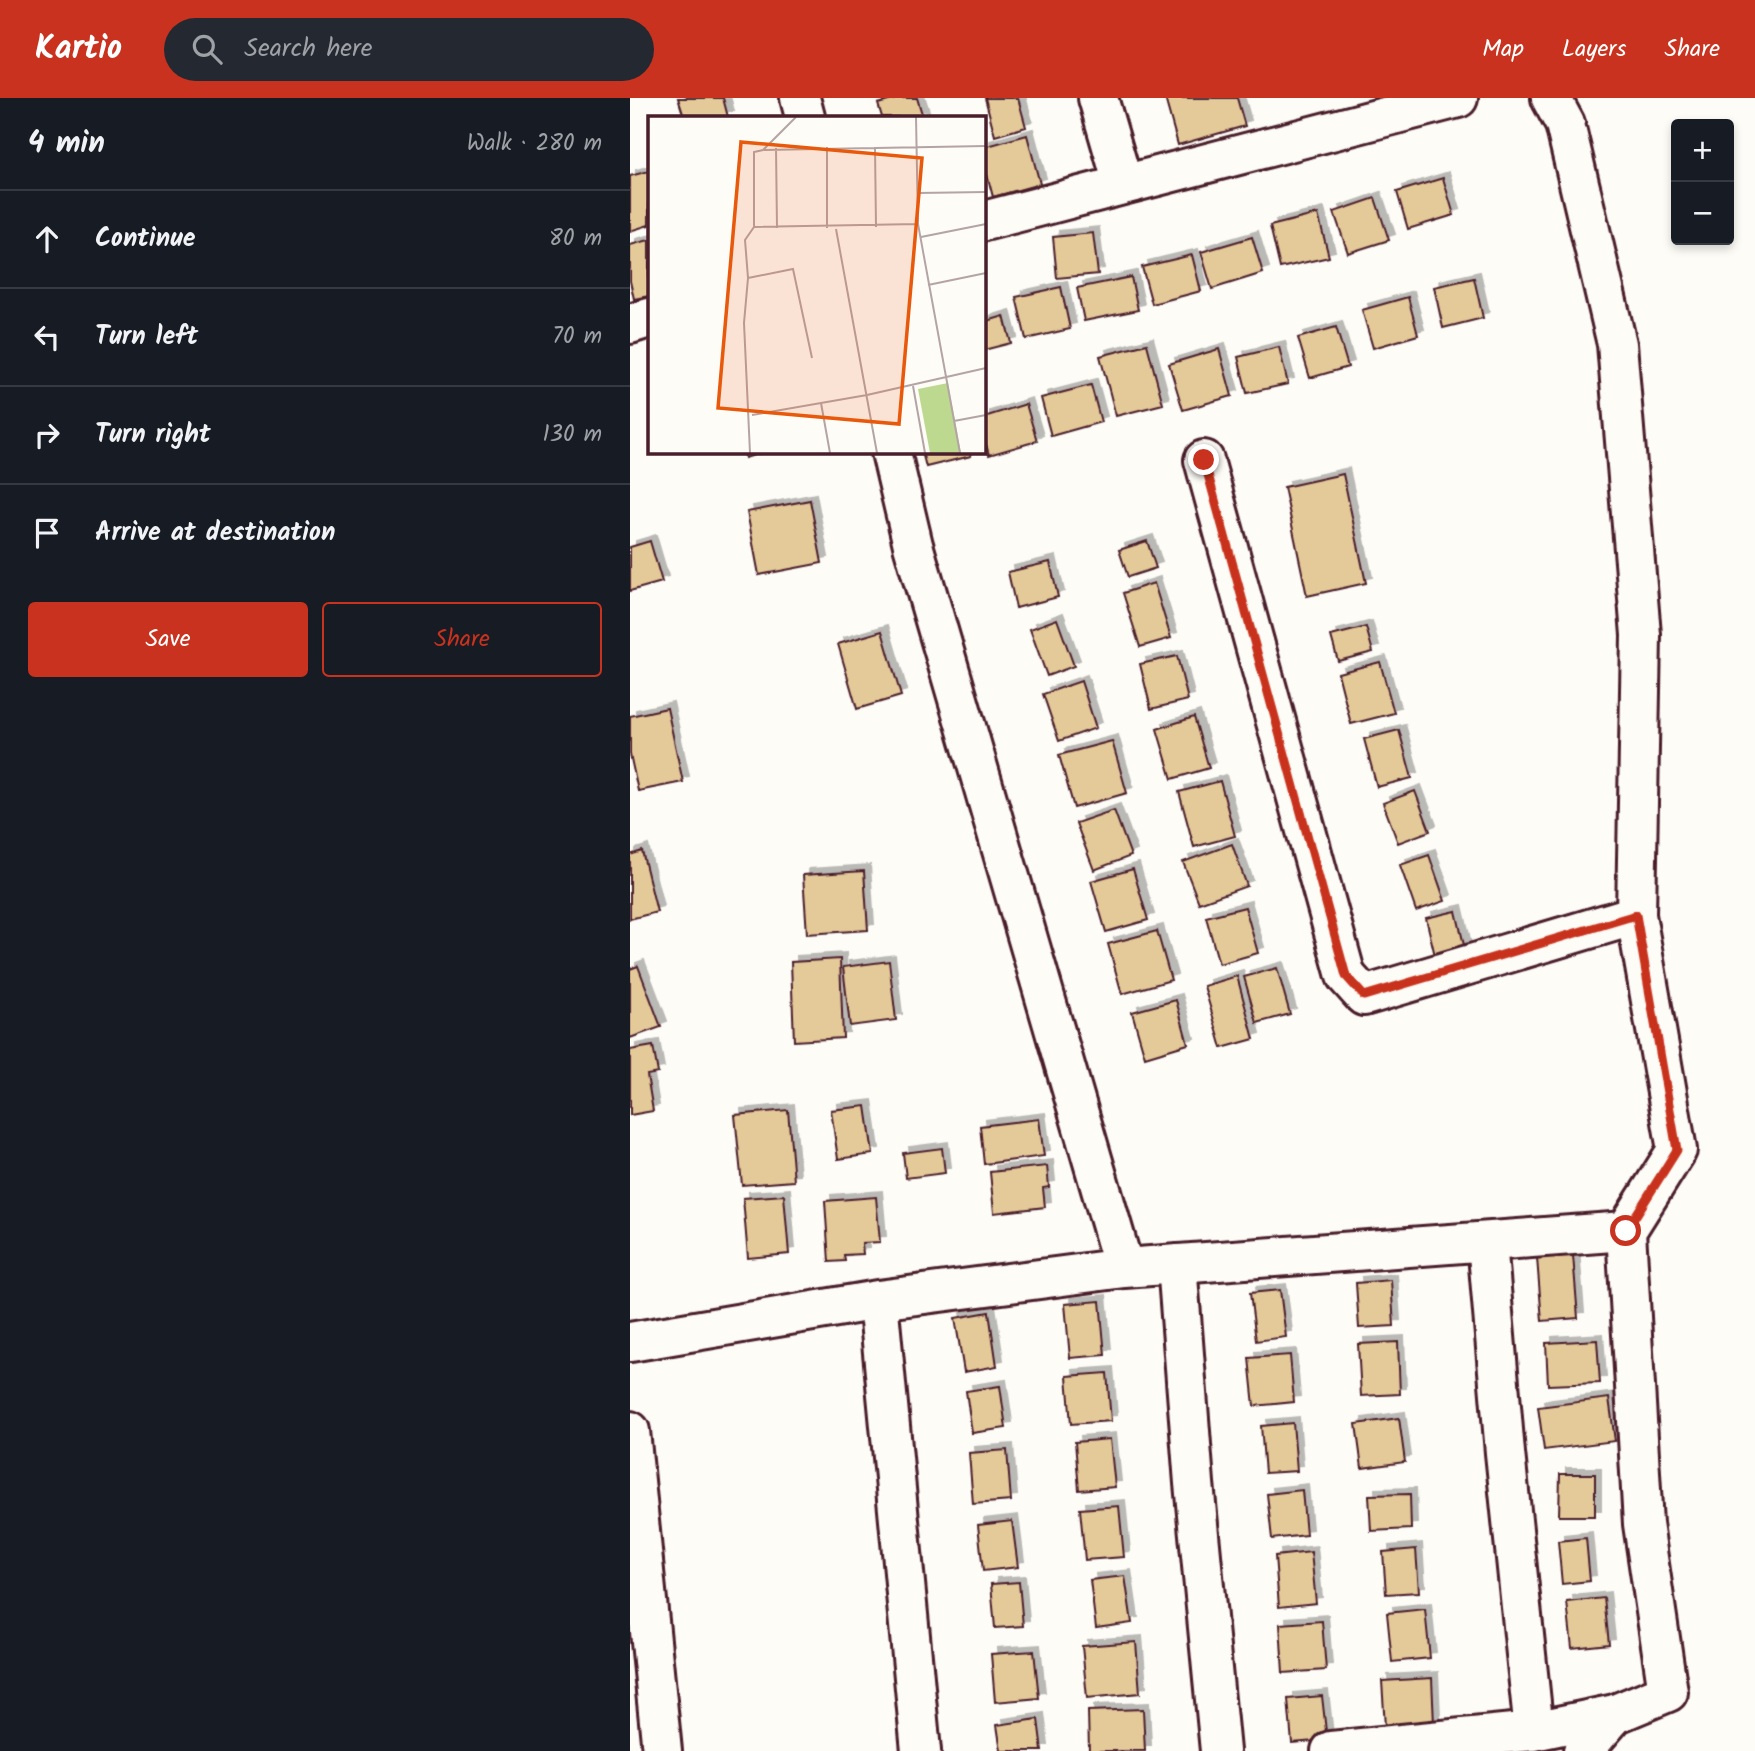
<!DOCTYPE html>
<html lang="en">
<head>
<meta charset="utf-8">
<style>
	:root { --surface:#171b24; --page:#242831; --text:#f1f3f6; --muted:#9ea1a6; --line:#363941; --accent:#c8321e }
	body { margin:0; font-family:Kalam,sans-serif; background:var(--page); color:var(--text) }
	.controls { position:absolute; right:21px; top:21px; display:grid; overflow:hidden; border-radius:7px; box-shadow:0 4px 10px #0003 }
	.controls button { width:63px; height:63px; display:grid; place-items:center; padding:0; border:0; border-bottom:2px solid var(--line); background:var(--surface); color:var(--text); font:35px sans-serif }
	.stop { position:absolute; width:21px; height:21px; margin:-16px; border:5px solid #c8321e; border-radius:50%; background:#fff }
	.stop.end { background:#c8321e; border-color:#fff; box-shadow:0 2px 7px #0008 }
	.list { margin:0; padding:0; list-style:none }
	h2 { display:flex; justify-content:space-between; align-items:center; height:91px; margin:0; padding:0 28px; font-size:30px }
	h2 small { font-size:23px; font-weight:400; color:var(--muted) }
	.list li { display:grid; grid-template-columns:46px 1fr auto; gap:21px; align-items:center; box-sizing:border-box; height:98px; padding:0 28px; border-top:2px solid var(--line) }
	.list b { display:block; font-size:26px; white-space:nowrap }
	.list em { font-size:23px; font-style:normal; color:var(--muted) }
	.actions { display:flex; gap:14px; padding:21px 28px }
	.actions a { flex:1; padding:16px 0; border:2px solid var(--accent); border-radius:7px; text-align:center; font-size:24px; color:var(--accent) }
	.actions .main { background:var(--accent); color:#fff }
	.icon { flex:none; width:38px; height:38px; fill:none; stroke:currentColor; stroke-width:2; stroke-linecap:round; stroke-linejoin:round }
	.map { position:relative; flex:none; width:1125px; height:1653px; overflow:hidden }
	header { display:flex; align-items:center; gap:42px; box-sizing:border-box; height:98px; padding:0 35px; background:var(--accent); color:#fff }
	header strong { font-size:33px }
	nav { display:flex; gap:38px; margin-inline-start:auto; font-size:24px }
	.search { width:490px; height:63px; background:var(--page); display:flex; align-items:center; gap:18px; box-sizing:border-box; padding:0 24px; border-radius:38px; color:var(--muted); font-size:26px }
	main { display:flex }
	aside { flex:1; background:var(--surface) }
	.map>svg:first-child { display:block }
	.building { fill:#e4c999; stroke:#4a1f2b; stroke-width:2; filter:url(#shadow) }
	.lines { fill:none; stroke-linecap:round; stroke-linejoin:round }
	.minor-casing { stroke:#4a1f2b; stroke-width:44 }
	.minor { stroke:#fdfcf7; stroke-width:38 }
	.route { stroke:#c8321e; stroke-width:9 }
	.inset-road { fill:none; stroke:#b5a4a5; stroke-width:2 }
	.view { fill:#e8590c; fill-opacity:0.15; stroke:#e8590c; stroke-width:3.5 }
	.inset-edge { fill:none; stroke:#4a1f2b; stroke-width:3.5 }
</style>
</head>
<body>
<header>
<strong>Kartio</strong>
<div class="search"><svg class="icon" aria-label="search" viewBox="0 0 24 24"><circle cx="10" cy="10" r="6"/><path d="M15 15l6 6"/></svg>Search here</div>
<nav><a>Map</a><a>Layers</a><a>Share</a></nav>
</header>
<main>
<aside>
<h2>4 min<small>Walk · 280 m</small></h2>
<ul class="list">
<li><svg class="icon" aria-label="ahead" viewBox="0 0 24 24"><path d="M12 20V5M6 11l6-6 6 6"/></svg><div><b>Continue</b></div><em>80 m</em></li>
<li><svg class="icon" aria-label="left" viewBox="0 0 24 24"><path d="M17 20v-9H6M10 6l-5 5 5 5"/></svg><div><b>Turn left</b></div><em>70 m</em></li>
<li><svg class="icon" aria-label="right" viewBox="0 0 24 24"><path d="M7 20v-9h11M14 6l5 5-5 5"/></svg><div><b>Turn right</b></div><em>130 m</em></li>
<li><svg class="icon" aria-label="arrive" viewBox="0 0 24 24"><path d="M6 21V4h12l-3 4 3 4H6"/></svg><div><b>Arrive at destination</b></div></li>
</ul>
<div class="actions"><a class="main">Save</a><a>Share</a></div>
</aside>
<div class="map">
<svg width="1125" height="1653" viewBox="0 0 1125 1653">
	<defs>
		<filter id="shadow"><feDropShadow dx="6" dy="-6" stdDeviation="0" flood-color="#0004"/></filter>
	</defs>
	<rect width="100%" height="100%" fill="#fdfcf7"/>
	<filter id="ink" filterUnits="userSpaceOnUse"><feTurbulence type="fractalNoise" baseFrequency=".0143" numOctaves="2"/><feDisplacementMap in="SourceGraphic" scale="14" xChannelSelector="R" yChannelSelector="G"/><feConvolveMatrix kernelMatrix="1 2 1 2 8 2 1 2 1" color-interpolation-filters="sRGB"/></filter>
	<g filter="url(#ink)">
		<!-- building -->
		<path class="building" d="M 48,0 L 93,0 L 98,19 L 54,19 Z
			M 269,0 L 287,0 L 293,19 L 252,19 L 248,6 Z
			M 355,0 L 388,0 L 396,29 L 365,38 Z
			M 535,0 L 607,0 L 615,28 L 548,47 Z
			M 397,37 L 410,86 L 363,99 L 354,65 L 354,49 Z
			M 19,73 L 19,127 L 0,133 L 0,78 Z
			M 813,80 L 824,117 L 778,131 L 767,94 Z
			M 745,100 L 759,142 L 718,155 L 704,114 Z
			M 688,116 L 699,159 L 650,170 L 640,128 Z
			M 463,135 L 468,176 L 427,180 L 423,139 Z
			M 622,139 L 633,175 L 582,191 L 571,154 Z
			M 19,142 L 19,198 L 4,201 L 0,183 L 0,147 Z
			M 562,157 L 571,193 L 522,206 L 512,169 Z
			M 501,179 L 508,212 L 454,223 L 447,190 Z
			M 844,180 L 853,220 L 813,230 L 804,189 Z
			M 431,189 L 440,231 L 396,241 L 386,199 Z
			M 778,199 L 788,237 L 743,250 L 732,212 Z
			M 374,218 L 381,245 L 354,252 L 354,224 Z
			M 706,229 L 718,269 L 680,280 L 668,240 Z
			M 517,246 L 533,306 L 486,318 L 470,258 Z
			M 649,249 L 658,286 L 617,295 L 608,259 Z
			M 589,251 L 602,298 L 553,312 L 539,266 Z
			M 461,287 L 471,324 L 421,338 L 411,300 Z
			M 396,306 L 407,343 L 359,357 L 354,339 L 354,319 Z
			M 113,354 L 134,354 L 115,360 Z
			M 292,354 L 340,354 L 341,358 L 296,369 Z
			M 713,376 L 736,485 L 677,498 L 654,389 Z
			M 180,402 L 192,465 L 129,477 L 117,414 Z
			M 20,443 L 32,484 L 0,493 L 0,449 Z
			M 517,443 L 526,470 L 498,479 L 489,452 Z
			M 420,464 L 428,499 L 386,510 L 378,474 Z
			M 524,485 L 541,540 L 510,549 L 493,495 Z
			M 427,521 L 444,568 L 417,578 L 400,531 Z
			M 736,529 L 743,554 L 708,563 L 701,538 Z
			M 252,533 L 271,598 L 227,611 L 208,546 Z
			M 547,558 L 558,602 L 521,611 L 510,566 Z
			M 750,564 L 764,615 L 721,626 L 708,575 Z
			M 451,583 L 466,630 L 429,643 L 413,596 Z
			M 37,610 L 53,684 L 8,693 L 0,656 L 0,618 Z
			M 564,619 L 579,670 L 542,681 L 527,631 Z
			M 769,632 L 782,680 L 747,689 L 734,641 Z
			M 482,643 L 497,695 L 444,710 L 429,657 Z
			M 590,683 L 605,738 L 564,749 L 549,694 Z
			M 785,693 L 800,733 L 768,745 L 753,705 Z
			M 484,712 L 501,758 L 464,772 L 446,725 Z
			M 602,746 L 617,788 L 569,805 L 553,764 Z
			M 12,753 L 27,814 L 0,821 L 0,757 Z
			M 799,757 L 815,803 L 786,813 L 770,767 Z
			M 503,771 L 518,822 L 476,834 L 461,783 Z
			M 234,773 L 238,832 L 177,836 L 173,777 Z
			M 615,809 L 628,855 L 589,866 L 576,819 Z
			M 826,813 L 837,860 L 807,866 L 796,820 Z
			M 527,833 L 541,882 L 492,896 L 478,846 Z
			M 210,861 L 213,940 L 164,943 L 161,864 Z
			M 259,863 L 266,922 L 220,928 L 213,869 Z
			M 8,868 L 31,929 L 0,940 L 0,871 Z
			M 647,870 L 660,916 L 627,925 L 614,879 Z
			M 607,878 L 624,941 L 592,950 L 574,888 Z
			M 546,902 L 558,946 L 515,959 L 502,914 Z
			M 23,948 L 28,975 L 17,977 L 23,1013 L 0,1017 L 0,952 Z
			M 236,1008 L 243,1056 L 208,1061 L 201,1012 Z
			M 158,1012 L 164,1083 L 112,1087 L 105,1017 Z
			M 409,1021 L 414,1058 L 354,1066 L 350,1028 Z
			M 312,1050 L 315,1075 L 276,1080 L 273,1055 Z
			M 417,1068 L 419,1089 L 413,1090 L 415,1109 L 364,1115 L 360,1074 Z
			M 154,1097 L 159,1156 L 118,1160 L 113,1100 Z
			M 246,1099 L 250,1144 L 232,1145 L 233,1156 L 214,1157 L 215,1163 L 199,1164 L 195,1103 Z
			M 943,1157 L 948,1220 L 912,1223 L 907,1160 Z
			M 761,1182 L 764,1228 L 729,1230 L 726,1185 Z
			M 650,1192 L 656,1239 L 626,1243 L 620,1195 Z
			M 470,1203 L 475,1257 L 440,1260 L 435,1206 Z
			M 359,1214 L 367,1268 L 334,1274 L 325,1220 Z
			M 967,1242 L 970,1285 L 918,1287 L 916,1245 Z
			M 768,1244 L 770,1296 L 731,1298 L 728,1246 Z
			M 660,1257 L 664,1304 L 624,1308 L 619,1260 Z
			M 477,1275 L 481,1323 L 441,1326 L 437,1278 Z
			M 370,1288 L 376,1330 L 342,1335 L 336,1293 Z
			M 979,1300 L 985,1343 L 914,1352 L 908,1309 Z
			M 769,1320 L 775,1364 L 732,1370 L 726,1326 Z
			M 663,1325 L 667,1373 L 635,1375 L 631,1328 Z
			M 480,1341 L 485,1389 L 449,1392 L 445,1344 Z
			M 377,1352 L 381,1403 L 343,1406 L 339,1355 Z
			M 930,1376 L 965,1376 L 965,1418 L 929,1418 Z
			M 672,1392 L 676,1437 L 642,1441 L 637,1396 Z
			M 780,1396 L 781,1431 L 741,1433 L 739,1397 Z
			M 489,1408 L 494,1459 L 455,1462 L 450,1411 Z
			M 382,1423 L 388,1469 L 353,1473 L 348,1427 Z
			M 956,1440 L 960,1483 L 932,1486 L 928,1443 Z
			M 786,1451 L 789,1494 L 756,1496 L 753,1454 Z
			M 681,1454 L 686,1505 L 649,1509 L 645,1458 Z
			M 495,1478 L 502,1525 L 466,1530 L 460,1482 Z
			M 389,1484 L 393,1528 L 365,1530 L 361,1486 Z
			M 974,1500 L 979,1546 L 942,1550 L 937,1504 Z
			M 795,1511 L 800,1560 L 762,1564 L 757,1515 Z
			M 692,1523 L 696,1572 L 653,1575 L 650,1526 Z
			M 506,1544 L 510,1595 L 457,1600 L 452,1548 Z
			M 404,1553 L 409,1600 L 365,1604 L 361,1556 Z
			M 802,1580 L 804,1626 L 755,1629 L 752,1583 Z
			M 692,1598 L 697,1642 L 662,1645 L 658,1601 Z
			M 513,1611 L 515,1653 L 459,1653 L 458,1613 Z
			M 408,1621 L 412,1653 L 371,1653 L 367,1627 Z"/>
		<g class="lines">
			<!-- minor casing -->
			<g class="minor-casing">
				<path id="minor" d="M 170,0 L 175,19
					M 468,0 L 493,86
					M 921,0 L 935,26 L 987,246 L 1011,537 L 1006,817 L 1047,1052 L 996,1133 L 1013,1426 L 1038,1594 L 985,1616 L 953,1653
					M 354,123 L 828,0
					M 0,226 L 19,220
					M 261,354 L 283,447 L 494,1170
					M 574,362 L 716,878 L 734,898 L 1006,817
					M 857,1144 L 875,1355 L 904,1633
					M 547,1166 L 564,1385 L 590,1653
					M 248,1202 L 291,1653
					M 0,1244 L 248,1202 L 494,1170 L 996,1133
					M 0,1333 L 32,1653
					M 701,1653 L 904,1633 L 985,1616"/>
			</g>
			<!-- minor -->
			<use href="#minor" class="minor"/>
		</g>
	</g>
	<g class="lines" filter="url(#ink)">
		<!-- route -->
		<path class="route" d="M 574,362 L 716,878 L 734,898 L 1006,817 L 1047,1052 L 996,1133"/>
	</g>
	<!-- overview -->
	<g transform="translate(18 18)">
		<rect width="338" height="338" fill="#fdfcf7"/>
		<path d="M 300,267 L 313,337 L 282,337 L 270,273 Z" fill="#bdd990"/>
		<path class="inset-road" d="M 268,1 L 270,108 L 312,337M 179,31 L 179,112M 227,31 L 228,111M 128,32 L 129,112M 116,34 L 338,30M 270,77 L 338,76M 106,111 L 270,108M 188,113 L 229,337M 273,121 L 338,108M 100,162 L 145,153 L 164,242M 280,169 L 338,157M 265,270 L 277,337M 173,287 L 182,337M 104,299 L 219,279 L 338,252M 306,305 L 338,299M 102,337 L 96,207 L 100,162 L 97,124 L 106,111 L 106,36 L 115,34 L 148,1"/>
		<path class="view" d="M 93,26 L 274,42 L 251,308 L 70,292 Z"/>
		<rect width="338" height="338" class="inset-edge"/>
	</g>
</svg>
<div class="controls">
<button>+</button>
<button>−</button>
</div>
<div class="stop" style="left:996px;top:1133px"></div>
<div class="stop end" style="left:574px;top:362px"></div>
</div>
</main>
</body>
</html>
